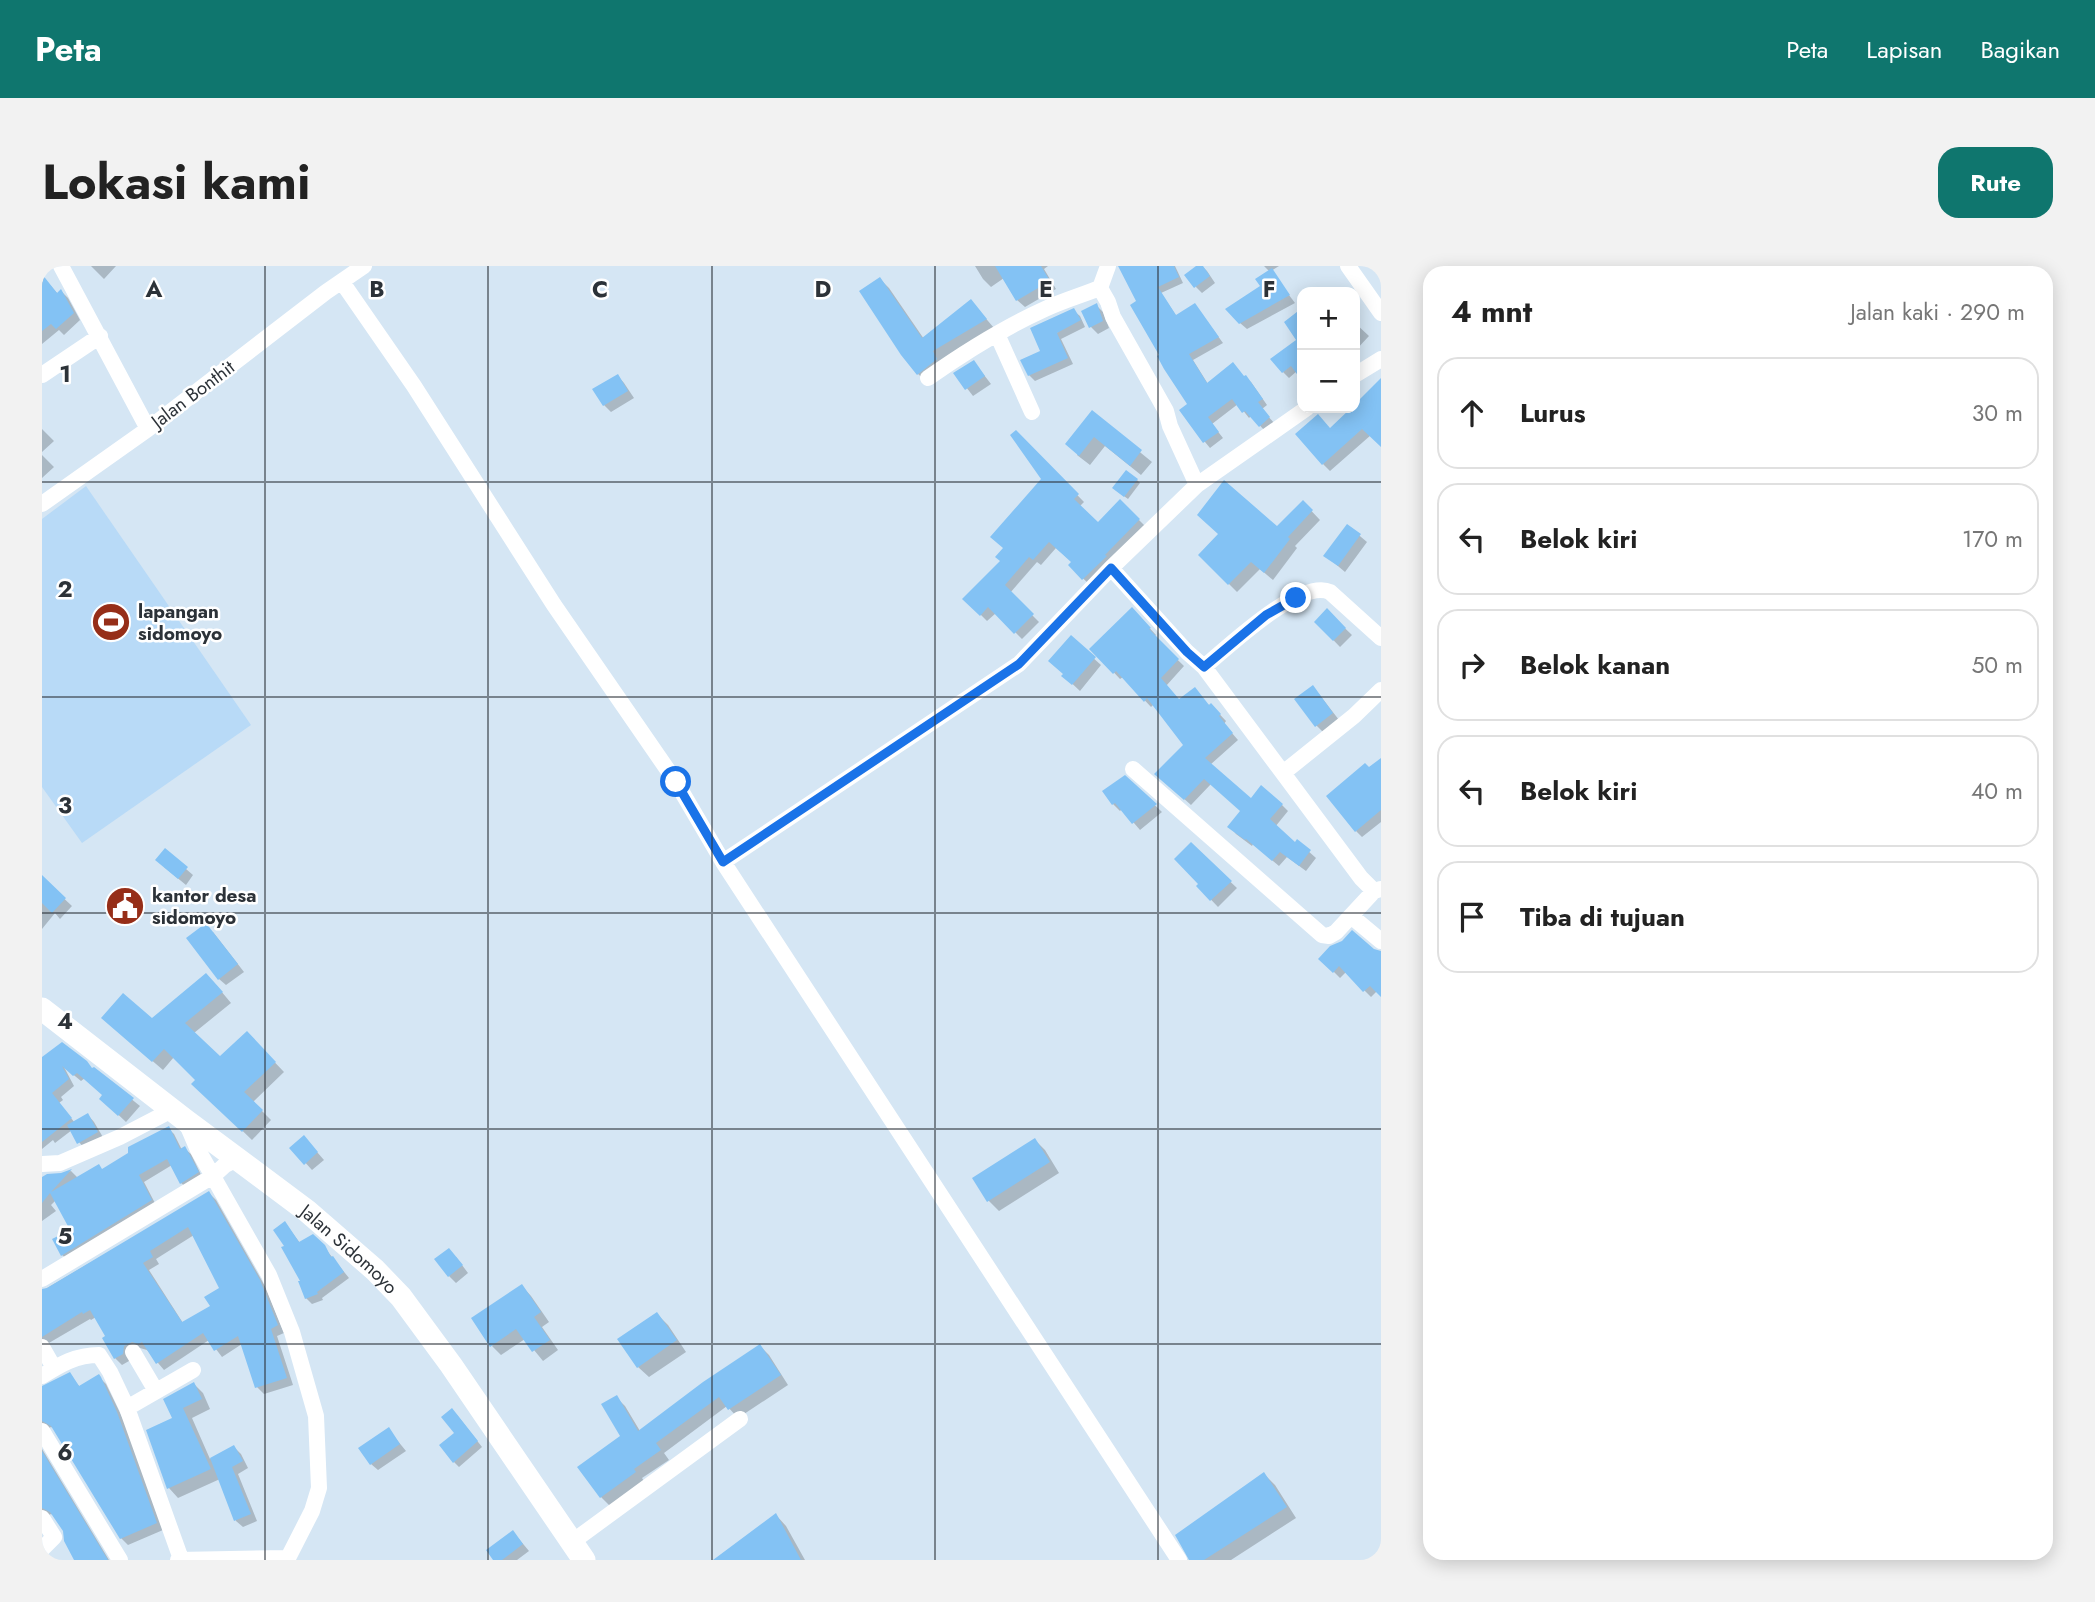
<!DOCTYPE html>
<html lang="id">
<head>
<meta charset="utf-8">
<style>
	:root { --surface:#fff; --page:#f2f2f2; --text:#222; --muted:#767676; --line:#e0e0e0; --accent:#0f766e }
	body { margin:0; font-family:Jost,sans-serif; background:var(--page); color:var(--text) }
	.controls { position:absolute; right:21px; top:21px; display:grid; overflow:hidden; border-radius:14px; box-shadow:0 4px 18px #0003 }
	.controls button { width:63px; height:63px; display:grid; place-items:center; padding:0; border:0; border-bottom:2px solid var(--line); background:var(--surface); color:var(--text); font:35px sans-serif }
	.stop { position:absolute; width:21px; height:21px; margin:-16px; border:5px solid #1a73e8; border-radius:50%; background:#fff }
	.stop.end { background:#1a73e8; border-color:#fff; box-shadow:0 2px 7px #0008 }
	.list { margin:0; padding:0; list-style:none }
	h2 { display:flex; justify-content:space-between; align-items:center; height:91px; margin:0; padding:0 28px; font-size:30px }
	h2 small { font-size:23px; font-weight:400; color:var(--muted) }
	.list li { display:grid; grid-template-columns:46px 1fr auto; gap:21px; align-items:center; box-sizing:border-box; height:112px; margin:0 14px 14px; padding:0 14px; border:2px solid var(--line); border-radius:21px }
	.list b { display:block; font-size:26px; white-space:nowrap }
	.list em { font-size:23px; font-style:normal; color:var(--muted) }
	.icon { flex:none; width:38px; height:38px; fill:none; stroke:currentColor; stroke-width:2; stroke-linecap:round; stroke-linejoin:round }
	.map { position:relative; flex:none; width:1339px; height:1294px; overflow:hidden; border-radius:21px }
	header { display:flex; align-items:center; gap:42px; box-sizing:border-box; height:98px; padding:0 35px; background:var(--accent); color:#fff }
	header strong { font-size:33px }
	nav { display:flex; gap:38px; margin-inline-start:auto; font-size:24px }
	.intro { display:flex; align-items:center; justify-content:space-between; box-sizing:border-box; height:168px; padding:0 42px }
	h1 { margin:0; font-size:49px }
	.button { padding:18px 32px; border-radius:21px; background:var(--accent); color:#fff; font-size:24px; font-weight:700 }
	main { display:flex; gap:42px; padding:0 42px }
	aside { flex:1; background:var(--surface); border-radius:21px; box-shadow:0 4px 18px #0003 }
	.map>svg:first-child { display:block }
	.green { fill:#b8daf7 }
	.shadow { fill:#0003; fill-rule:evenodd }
	.building { fill:#83c2f4; fill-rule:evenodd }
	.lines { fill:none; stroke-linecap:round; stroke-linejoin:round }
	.street { stroke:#fff; stroke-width:16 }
	.secondary { stroke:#fff; stroke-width:23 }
	.route { stroke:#1a73e8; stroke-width:9 }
	.grid { fill:none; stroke:#2c3238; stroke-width:2; stroke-opacity:0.55 }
	.labels { text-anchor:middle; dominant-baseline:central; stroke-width:5; stroke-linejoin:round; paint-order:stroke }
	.street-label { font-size:19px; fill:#2c3238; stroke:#fff }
	.poi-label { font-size:19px; font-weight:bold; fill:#2c3238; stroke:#fff; text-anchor:start }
	.grid-label { font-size:23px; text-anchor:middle; font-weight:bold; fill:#2c3238; stroke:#fff; stroke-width:5; stroke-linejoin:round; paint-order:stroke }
</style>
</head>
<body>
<header>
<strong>Peta</strong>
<nav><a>Peta</a><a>Lapisan</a><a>Bagikan</a></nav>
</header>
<div class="intro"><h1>Lokasi kami</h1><a class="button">Rute</a></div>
<main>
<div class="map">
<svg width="1339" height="1294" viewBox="0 0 1339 1294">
	<rect width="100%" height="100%" fill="#d5e6f4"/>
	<!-- green -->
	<path class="green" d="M 44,220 L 209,459 L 40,577 L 0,521 L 0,253 Z"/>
	<!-- shadow -->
	<path class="shadow" d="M 49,0 L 74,0 L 62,13 Z
		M 933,0 L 1006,0 L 1002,3 L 1014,23 L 983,41 L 975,34 L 962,12 L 949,21 L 941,13 Z
		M 1088,0 L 1133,0 L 1141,17 L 1119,27 L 1135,51 L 1153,39 L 1181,77 L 1151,94 L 1166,118 L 1203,112 L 1209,116 L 1225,139 L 1220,143 L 1232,157 L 1223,165 L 1209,150 L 1207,152 L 1196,138 L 1170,158 L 1181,172 L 1168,182 L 1163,176 L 1139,144 L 1147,138 L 1120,90 L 1096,36 Z
		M 1156,0 L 1160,0 L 1165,5 L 1173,17 L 1160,27 L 1154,21 Z
		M 1222,0 L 1237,0 L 1229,5 L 1253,37 L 1205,63 L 1198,57 L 1228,6 Z
		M 0,10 L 16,28 L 19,25 L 26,32 L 38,54 L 22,69 L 17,64 L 0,78 Z
		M 838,13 L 847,22 L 882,73 L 929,35 L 952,62 L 885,116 L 876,108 Z
		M 1054,39 L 1061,46 L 1067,62 L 1056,68 L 1049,61 L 1041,46 Z
		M 1032,45 L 1038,50 L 1043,61 L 1019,73 L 1031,98 L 993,115 L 987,109 L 1000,86 Z
		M 1257,47 L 1260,50 L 1260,112 L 1255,105 L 1247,112 L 1241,106 L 1256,74 Z
		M 1313,57 L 1327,70 L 1313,85 Z
		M 932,96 L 949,118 L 931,130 L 914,108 Z
		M 576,110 L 582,117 L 592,132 L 569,146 L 562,139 Z
		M 1339,114 L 1339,180 L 1329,169 L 1288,205 L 1281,198 L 1289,164 Z
		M 1050,147 L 1110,196 L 1099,209 L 1063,180 L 1048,199 L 1035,189 Z
		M 0,163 L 12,175 L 0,186 Z
		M 974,166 L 1042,236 L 1038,240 L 1056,258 L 1078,235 L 1104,261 L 1048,319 L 1028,300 L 1031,297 L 1014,282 L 999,299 L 995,296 L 968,327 L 997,356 L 980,373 L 954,347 L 945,355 L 923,333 L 960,296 L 963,282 L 1001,213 Z
		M 0,189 L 12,201 L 0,212 Z
		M 1095,214 L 1098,217 L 1086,233 L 1075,225 Z
		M 1261,236 L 1278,254 L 1253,280 L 1255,282 L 1231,314 L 1218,303 L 1195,326 L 1158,289 L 1178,269 L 1235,263 Z
		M 1306,260 L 1325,276 L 1303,306 L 1284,290 Z
		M 1090,343 L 1114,369 L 1112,371 L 1142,400 L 1124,420 L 1137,435 L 1169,439 L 1184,455 L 1182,458 L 1196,474 L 1168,499 L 1209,534 L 1240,539 L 1246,545 L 1233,561 L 1254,579 L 1256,576 L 1274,592 L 1264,605 L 1245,591 L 1237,600 L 1211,578 L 1210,580 L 1194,568 L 1188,561 L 1200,545 L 1169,518 L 1149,539 L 1121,514 L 1144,479 L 1112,438 L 1109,441 L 1081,411 L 1078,413 L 1050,383 Z
		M 1285,345 L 1310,369 L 1298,381 L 1274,356 Z
		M 1029,372 L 1059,399 L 1038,425 L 1022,410 Z
		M 1277,428 L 1297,454 L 1281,466 L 1274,459 Z
		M 1339,494 L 1339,556 L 1320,571 L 1314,565 L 1327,503 Z
		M 1083,511 L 1120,546 L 1098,564 L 1080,543 L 1078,545 L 1071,538 L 1062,525 Z
		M 1149,579 L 1195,622 L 1176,641 L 1156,620 L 1159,618 Z
		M 123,585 L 151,609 L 144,619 L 122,601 Z
		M 0,612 L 30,640 L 18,653 L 13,647 L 0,663 Z
		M 171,666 L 202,706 L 184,719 L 177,713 Z
		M 1331,685 L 1339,687 L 1339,729 L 1335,725 L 1329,731 L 1304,706 L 1298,712 L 1279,693 Z
		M 174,719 L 189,737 L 152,767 L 178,793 L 205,767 L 242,806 L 211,836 L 229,854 L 210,874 L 152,818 L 155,814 L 132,791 L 121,804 L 71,761 L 110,754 Z
		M 0,794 L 52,803 L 98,840 L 84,856 L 66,839 L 62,829 L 43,812 L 39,815 L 22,801 L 32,820 L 19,831 L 21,834 L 17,837 L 33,857 L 46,849 L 52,856 L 62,873 L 43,883 L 37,876 L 30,864 L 13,877 L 11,874 L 0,883 Z
		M 126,862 L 132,868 L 140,884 L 143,883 L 149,888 L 161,913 L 145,922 L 139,917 L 130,899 L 102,916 L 115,941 L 26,994 L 20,989 L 30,964 L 14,934 L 9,939 L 14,945 L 0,955 L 0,913 L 29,905 L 36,912 L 61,905 Z
		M 993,874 L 1003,884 L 1017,907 L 957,945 L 946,934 Z
		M 268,878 L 282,894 L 270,904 L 250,882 Z
		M 167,927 L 174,934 L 224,1022 L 242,1067 L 235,1070 L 251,1119 L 222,1128 L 215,1121 L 200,1078 L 180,1091 L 167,1074 L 122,1104 L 105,1084 L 98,1082 L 89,1087 L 87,1095 L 80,1099 L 73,1092 L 66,1071 L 54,1051 L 49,1054 L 48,1053 L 0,1081 L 0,1025 ZM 152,969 L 179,1023 L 170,1040 L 141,1057 L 107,1004 L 117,998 L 114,993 Z
		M 243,957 L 258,977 L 282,981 L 307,1012 L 280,1032 L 281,1034 L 270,1038 L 264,1032 L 260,1016 L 245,980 Z
		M 414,991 L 426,1007 L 414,1017 L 407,1010 Z
		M 480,1020 L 489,1030 L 507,1056 L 500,1061 L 516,1084 L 501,1095 L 483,1073 L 459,1089 L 450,1080 Z
		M 615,1048 L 626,1059 L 644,1086 L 607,1111 L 596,1101 Z
		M 718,1080 L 727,1089 L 746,1119 L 696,1152 L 685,1140 L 622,1187 L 627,1194 L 600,1212 L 602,1215 L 568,1240 L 559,1231 L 538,1201 L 580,1170 L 574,1131 L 583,1140 L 598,1165 Z
		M 27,1108 L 38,1121 L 57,1111 L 64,1118 L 82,1155 L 121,1264 L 86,1279 L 79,1272 L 13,1163 L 9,1161 L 0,1165 L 0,1121 Z
		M 152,1118 L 161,1127 L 168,1143 L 150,1152 L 168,1193 L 192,1181 L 199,1188 L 206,1202 L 196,1208 L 215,1255 L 201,1261 L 194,1255 L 178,1213 L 136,1232 L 127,1222 L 106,1165 L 133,1153 Z
		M 415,1149 L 440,1181 L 417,1201 L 412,1196 Z
		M 346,1163 L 364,1185 L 336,1204 L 329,1198 Z
		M 0,1183 L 67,1294 L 34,1294 L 23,1265 L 13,1250 L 9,1248 L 0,1252 Z
		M 1222,1208 L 1233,1219 L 1254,1252 L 1189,1294 L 1149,1294 Z
		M 734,1249 L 744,1260 L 763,1294 L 685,1294 Z
		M 477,1273 L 487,1285 L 475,1294 L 453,1294 Z"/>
	<!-- building -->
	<path class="building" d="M 953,0 L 999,0 L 1008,15 L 974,35 Z
		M 1076,0 L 1132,0 L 1137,11 L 1116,21 L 1134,49 L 1153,37 L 1177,71 L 1147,88 L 1165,117 L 1191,96 L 1202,110 L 1204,109 L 1221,133 L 1216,136 L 1228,151 L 1217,161 L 1203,145 L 1200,147 L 1190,133 L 1166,151 L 1177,166 L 1161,177 L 1137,144 L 1145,138 L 1122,103 L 1115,90 L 1117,89 L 1088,39 L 1094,35 Z
		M 1154,0 L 1161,0 L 1168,10 L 1152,22 L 1142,9 Z
		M 1230,2 L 1248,29 L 1197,58 L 1183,43 L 1218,20 L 1213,13 Z
		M 0,8 L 15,27 L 19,23 L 32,47 L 14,63 L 9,58 L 0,65 Z
		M 838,11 L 880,72 L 929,33 L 945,53 L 891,85 L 895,93 L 875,109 L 859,89 L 817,25 Z
		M 1055,37 L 1061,55 L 1047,62 L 1039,45 Z
		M 1032,42 L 1039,54 L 1015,67 L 1026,92 L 986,110 L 978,94 L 998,85 L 988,62 Z
		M 1260,42 L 1260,115 L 1249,100 L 1240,107 L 1228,93 L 1254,74 L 1242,56 Z
		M 932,94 L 943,110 L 923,124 L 911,107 Z
		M 576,108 L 586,125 L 561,140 L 550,123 Z
		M 1339,112 L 1339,181 L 1320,163 L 1280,199 L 1253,168 L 1276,148 L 1288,162 L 1309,142 L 1313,142 L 1313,138 Z
		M 1050,144 L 1100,184 L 1088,200 L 1052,171 L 1037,190 L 1023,178 Z
		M 974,164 L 1037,228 L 1032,233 L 1056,256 L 1078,233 L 1098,253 L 1063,289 L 1065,290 L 1040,314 L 1026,299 L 1029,296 L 1007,276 L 991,294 L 987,291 L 963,319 L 992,348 L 972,368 L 946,341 L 938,350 L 920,333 L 958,295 L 953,291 L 961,282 L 948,271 L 999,213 L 968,169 Z
		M 1084,204 L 1096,213 L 1082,231 L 1070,222 Z
		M 1182,214 L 1235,260 L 1261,234 L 1271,244 L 1246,271 L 1248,273 L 1222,307 L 1209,296 L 1186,319 L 1156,289 L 1176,268 L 1155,249 Z
		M 1305,258 L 1319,268 L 1296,300 L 1281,290 Z
		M 1090,341 L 1109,362 L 1107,363 L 1137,393 L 1119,412 L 1137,433 L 1153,421 L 1167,439 L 1169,437 L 1179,448 L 1177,450 L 1191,467 L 1163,492 L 1209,532 L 1219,519 L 1241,538 L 1228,553 L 1253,576 L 1255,573 L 1269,584 L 1257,600 L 1238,586 L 1230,595 L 1204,573 L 1203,574 L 1185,561 L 1198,545 L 1162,513 L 1142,534 L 1112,508 L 1141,479 L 1105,432 L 1102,436 L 1074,405 L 1071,408 L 1047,383 Z
		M 1285,342 L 1304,362 L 1291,375 L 1272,356 Z
		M 1029,369 L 1054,391 L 1030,419 L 1019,410 L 1021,408 L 1006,395 Z
		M 1271,419 L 1291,447 L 1273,461 L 1252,433 Z
		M 1339,492 L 1339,544 L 1313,566 L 1284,530 L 1323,497 L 1327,501 Z
		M 1083,509 L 1115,538 L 1090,558 L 1073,537 L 1070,539 L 1060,525 Z
		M 1149,576 L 1190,615 L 1168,635 L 1154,620 L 1156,618 L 1132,593 Z
		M 123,582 L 146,601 L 136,613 L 113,594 Z
		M 0,609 L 24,632 L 10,647 L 0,637 Z
		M 164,657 L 196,698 L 176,714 L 144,672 Z
		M 1310,664 L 1332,683 L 1339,685 L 1339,731 L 1328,720 L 1321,726 L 1297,700 L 1291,707 L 1276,693 L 1288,680 L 1300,675 Z
		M 164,707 L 181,726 L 143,757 L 178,790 L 205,765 L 234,796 L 202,826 L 221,844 L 200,866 L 149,818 L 153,814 L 122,783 L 110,796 L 59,752 L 81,727 L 110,752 Z
		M 20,776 L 45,795 L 50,802 L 52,801 L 92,832 L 76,850 L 57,833 L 60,829 L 35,807 L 31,810 L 20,800 L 27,813 L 10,827 L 30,852 L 0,876 L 0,791 Z
		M 46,847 L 56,866 L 35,878 L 25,859 Z
		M 127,860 L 138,883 L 143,880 L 157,906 L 138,918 L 125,893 L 97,909 L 110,934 L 19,990 L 10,973 L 28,964 L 8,927 L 0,937 L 0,911 L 5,908 L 19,907 L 30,903 L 9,926 L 57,898 L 60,903 L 86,887 L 86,881 Z
		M 262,869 L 276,886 L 262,899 L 247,882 Z
		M 993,872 L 1008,896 L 945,936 L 930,912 Z
		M 167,925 L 218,1014 L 236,1059 L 229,1063 L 245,1112 L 213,1122 L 196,1070 L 172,1085 L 161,1067 L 114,1098 L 100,1076 L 97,1078 L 90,1076 L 82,1080 L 81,1088 L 72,1093 L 60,1072 L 63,1070 L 48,1044 L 41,1048 L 40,1046 L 0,1071 L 0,1023 L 5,1022 ZM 146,961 L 177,1022 L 162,1031 L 168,1040 L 140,1056 L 101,997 L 111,991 L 108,985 Z
		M 243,955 L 257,976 L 271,968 L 283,979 L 289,991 L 291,990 L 302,1006 L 275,1026 L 276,1028 L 263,1033 L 256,1015 L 258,1015 L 239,981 L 242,980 L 231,964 Z
		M 407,982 L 421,999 L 406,1011 L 392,993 Z
		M 480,1018 L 499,1046 L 492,1051 L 508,1074 L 490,1086 L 474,1063 L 448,1081 L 429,1052 Z
		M 615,1046 L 635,1074 L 595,1102 L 575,1073 Z
		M 718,1078 L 739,1109 L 686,1144 L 677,1131 L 614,1177 L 619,1184 L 592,1203 L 594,1206 L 558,1232 L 535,1201 L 578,1170 L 559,1138 L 575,1129 L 596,1165 L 661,1116 Z
		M 28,1106 L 37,1120 L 57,1108 L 59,1111 L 75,1146 L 115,1257 L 78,1273 L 9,1160 L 0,1155 L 0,1120 Z
		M 152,1116 L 160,1133 L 141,1142 L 169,1203 L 125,1223 L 104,1164 L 130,1152 L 121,1133 Z
		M 410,1142 L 436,1175 L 411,1197 L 397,1179 L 412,1167 L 399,1151 Z
		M 347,1161 L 358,1178 L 328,1199 L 316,1182 Z
		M 192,1179 L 201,1195 L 190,1201 L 209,1248 L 192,1255 L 168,1192 Z
		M 0,1185 L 66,1294 L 32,1294 L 22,1275 L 21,1265 L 8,1246 L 0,1242 Z
		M 1222,1206 L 1245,1241 L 1162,1294 L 1147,1294 L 1133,1269 Z
		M 734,1247 L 759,1294 L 671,1294 Z
		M 471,1264 L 481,1278 L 460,1294 L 451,1294 L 444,1284 Z"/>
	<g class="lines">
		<!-- street -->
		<path class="street" d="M 19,0 L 106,163
			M 1066,0 L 1058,22 L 1066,36 L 1071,51 L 1124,145 L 1128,160 L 1155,219
			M 1306,0 L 1339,47
			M 300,16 L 372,120 L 512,339 L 634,516 L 681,596 L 1137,1294
			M 955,68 L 990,146
			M 0,109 L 58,70
			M 1313,109 L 1339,93
			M 886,112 C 923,86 961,62 1003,43 C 1020,35 1040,29 1058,22
			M 0,238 L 106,163 L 284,26 L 322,0
			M 1069,302 L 1145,386 L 1162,401 L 1319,612 L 1332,625 L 1339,623
			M 1162,401 C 1185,382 1258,312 1288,326 L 1339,372
			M 1091,503 L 1280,669 L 1287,670 L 1294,666 L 1332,625
			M 1241,507 L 1312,450 L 1339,424
			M 681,596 L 977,398 L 1069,302 L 1155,219 L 1265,142
			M 1309,650 L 1339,675
			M 144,856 L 156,884 L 227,1009 L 250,1066 L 274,1150 L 277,1222 L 270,1245 L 245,1294
			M 0,898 L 18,897 L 78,871 L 130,844
			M 0,1013 L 171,910 L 183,899 L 195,893
			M 0,1081 L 12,1102
			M 91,1086 L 114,1125
			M 0,1110 C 19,1098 34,1089 57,1089 L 68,1106 L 85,1142 L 139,1293
			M 85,1142 L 151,1104
			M 0,1165 L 78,1294
			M 0,1252 L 12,1271 L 0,1283
			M 530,1276 L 698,1153
			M 136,1294 L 245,1292"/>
		<!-- secondary -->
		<path class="secondary" id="s1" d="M 0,743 L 143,854 L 265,945 L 333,1004 L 359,1031 L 409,1099 L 542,1294"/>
	</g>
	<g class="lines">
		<!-- route -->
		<path class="route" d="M 634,516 L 681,596 L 977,398 L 1069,302 L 1145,386 L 1162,401 L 1224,349 L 1254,332"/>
	</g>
	<!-- grid -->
	<path class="grid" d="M 223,0 L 223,1294M 446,0 L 446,1294M 670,0 L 670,1294M 893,0 L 893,1294M 1116,0 L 1116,1294M 0,216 L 1339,216M 0,431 L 1339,431M 0,647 L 1339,647M 0,863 L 1339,863M 0,1078 L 1339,1078"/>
	<!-- icons -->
	<defs>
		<g id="stadium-disc" transform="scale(2.0125)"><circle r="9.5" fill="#962e18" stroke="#fff"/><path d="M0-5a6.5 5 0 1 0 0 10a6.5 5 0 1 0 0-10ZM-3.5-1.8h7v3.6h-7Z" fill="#fff"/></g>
		<g id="civic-disc" transform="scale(2.0125)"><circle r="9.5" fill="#962e18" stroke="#fff"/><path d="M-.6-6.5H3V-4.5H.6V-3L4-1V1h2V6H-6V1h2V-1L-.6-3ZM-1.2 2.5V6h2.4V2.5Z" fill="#fff"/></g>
	</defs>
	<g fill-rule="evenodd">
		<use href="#stadium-disc" x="69" y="356"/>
		<use href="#civic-disc" x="83" y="640"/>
	</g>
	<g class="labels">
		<!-- street labels -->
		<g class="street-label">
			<text transform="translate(151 128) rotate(-37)">Jalan Bonthit</text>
			<text stroke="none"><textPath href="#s1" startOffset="390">Jalan Sidomoyo</textPath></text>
		</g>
		<!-- poi labels -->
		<g class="poi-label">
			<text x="96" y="345">lapangan<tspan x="96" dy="22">sidomoyo</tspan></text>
			<text x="110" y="629">kantor desa<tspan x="110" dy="22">sidomoyo</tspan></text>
		</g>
	</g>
	<g class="grid-label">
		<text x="112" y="31">A</text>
		<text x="335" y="31">B</text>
		<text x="558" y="31">C</text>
		<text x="781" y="31">D</text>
		<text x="1004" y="31">E</text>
		<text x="1227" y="31">F</text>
		<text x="23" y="116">1</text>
		<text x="23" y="331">2</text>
		<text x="23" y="547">3</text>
		<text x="23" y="763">4</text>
		<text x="23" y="978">5</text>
		<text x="23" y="1194">6</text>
	</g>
</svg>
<div class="controls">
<button>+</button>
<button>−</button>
</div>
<div class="stop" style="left:634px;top:516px"></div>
<div class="stop end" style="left:1254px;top:332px"></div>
</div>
<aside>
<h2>4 mnt<small>Jalan kaki · 290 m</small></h2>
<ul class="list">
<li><svg class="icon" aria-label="ahead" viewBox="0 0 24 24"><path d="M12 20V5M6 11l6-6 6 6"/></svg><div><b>Lurus</b></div><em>30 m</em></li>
<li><svg class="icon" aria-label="left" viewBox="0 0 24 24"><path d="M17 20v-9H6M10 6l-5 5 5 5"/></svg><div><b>Belok kiri</b></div><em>170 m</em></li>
<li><svg class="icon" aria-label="right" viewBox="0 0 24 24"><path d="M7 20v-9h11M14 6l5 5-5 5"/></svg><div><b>Belok kanan</b></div><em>50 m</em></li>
<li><svg class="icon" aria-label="left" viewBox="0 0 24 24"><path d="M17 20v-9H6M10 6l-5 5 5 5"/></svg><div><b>Belok kiri</b></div><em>40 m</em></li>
<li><svg class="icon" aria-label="arrive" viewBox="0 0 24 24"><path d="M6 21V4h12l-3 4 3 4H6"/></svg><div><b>Tiba di tujuan</b></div></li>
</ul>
</aside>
</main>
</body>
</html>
